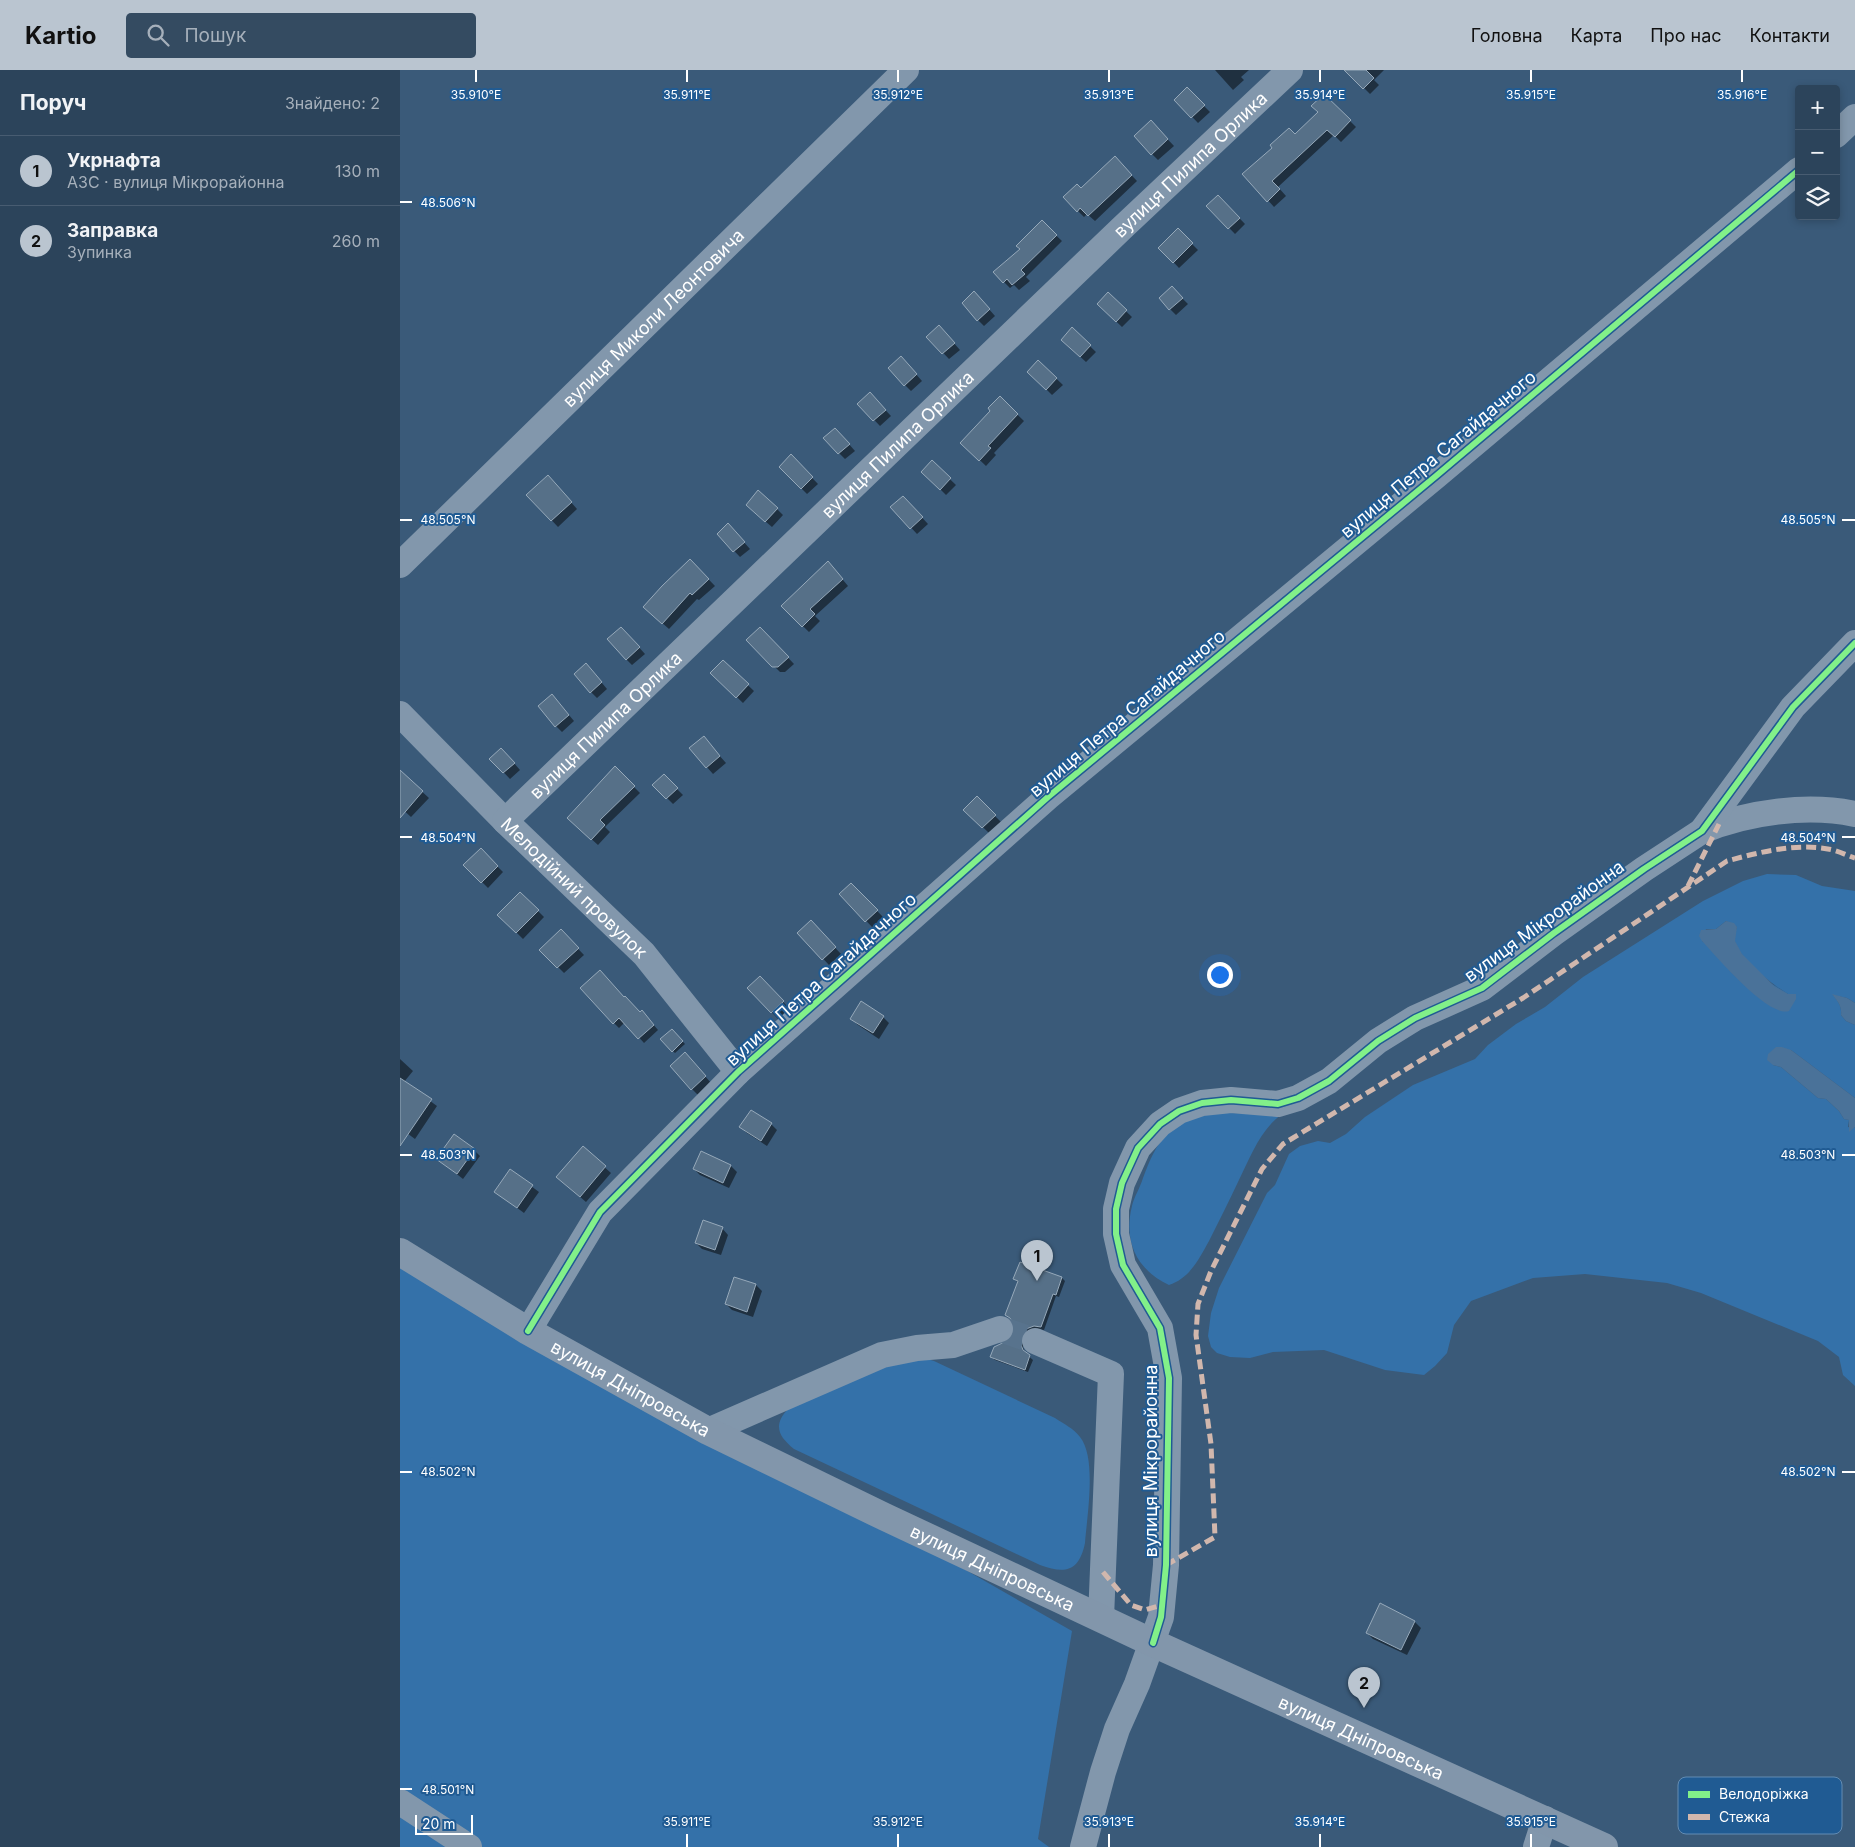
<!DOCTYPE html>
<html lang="uk">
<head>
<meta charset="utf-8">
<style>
	:root { --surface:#2c445b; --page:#344b61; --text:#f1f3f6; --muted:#a6b0bb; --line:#485c71; --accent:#bac5d0 }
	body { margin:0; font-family:Inter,sans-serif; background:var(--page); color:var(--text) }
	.controls { position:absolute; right:15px; top:15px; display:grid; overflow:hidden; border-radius:5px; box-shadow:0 2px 8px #0003 }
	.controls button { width:45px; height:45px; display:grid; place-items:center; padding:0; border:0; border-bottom:1px solid var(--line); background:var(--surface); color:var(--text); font:25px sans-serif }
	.scale { position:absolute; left:15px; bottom:12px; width:58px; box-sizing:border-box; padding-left:5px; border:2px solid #fff; border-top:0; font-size:14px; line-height:18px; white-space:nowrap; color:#fff; -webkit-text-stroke:4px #205b93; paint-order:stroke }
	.you { position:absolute; left:819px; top:904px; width:18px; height:18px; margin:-12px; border:4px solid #fff; border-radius:50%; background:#1a73e8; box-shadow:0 0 0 8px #1a73e833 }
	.badge { display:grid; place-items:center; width:32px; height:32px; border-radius:50%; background:var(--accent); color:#111; font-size:16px; font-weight:700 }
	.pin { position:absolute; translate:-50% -41px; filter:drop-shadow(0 1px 2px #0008) }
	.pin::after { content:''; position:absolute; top:26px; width:18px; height:15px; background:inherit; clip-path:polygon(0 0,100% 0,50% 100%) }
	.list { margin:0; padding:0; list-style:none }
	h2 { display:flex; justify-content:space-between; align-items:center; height:65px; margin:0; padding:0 20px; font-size:21px }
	h2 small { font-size:16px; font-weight:400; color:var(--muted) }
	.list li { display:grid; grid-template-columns:32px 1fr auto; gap:15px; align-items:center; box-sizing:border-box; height:70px; padding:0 20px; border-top:1px solid var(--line) }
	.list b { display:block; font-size:19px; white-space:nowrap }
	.list p { margin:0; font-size:16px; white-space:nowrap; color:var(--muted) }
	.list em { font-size:16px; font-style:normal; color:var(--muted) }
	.icon { flex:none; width:28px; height:28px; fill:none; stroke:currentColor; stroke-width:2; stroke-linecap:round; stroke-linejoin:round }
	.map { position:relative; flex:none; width:1455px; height:1777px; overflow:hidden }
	header { display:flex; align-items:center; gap:30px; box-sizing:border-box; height:70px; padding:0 25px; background:var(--accent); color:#111 }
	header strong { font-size:24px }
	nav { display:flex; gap:28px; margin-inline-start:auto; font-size:18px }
	.search { width:350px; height:45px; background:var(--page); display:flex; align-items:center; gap:12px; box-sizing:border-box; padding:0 18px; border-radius:5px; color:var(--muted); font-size:19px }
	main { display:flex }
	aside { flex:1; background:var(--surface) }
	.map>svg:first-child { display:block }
	.green { fill:#3471a9; fill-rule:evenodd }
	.water { fill:#4a7299 }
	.shadow { fill:#0007 }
	.building { fill:#567088; stroke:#96a9ba }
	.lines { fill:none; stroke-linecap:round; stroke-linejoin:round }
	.minor-tunnel { stroke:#58738d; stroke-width:26; stroke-dasharray:26 13; stroke-linecap:butt }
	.minor { stroke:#8297ac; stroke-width:26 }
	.highway { stroke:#8296ab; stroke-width:28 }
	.quiet { stroke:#d1b7ad; stroke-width:5; stroke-dasharray:10 5; stroke-linecap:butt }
	.cycleway-casing { stroke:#205b93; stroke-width:9 }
	.cycleway { stroke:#82f089; stroke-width:6 }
	.ticks { fill:none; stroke:#fff; stroke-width:2 }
	.labels { text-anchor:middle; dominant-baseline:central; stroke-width:4; stroke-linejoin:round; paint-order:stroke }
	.street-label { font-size:18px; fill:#fff; stroke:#205b93 }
	.key { fill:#205b93; stroke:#638cb3; stroke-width:1 }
	.key-label { font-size:14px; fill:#fff }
	.ticks-label { font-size:12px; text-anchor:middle; fill:#fff; stroke:#205b93; stroke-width:4; stroke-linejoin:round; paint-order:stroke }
</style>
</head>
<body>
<header>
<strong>Kartio</strong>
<div class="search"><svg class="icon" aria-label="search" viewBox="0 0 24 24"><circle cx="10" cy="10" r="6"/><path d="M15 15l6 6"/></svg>Пошук</div>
<nav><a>Головна</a><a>Карта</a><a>Про нас</a><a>Контакти</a></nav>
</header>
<main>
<aside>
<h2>Поруч<small>Знайдено: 2</small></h2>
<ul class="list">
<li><span class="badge">1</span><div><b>Укрнафта</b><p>АЗС · вулиця Мікрорайонна</p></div><em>130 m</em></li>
<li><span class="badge">2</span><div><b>Заправка</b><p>Зупинка</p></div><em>260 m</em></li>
</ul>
</aside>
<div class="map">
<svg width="1455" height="1777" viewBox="0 0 1455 1777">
	<rect width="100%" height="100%" fill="#3a5a79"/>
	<!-- green -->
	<path class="green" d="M 1367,804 L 1396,805 L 1422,816 L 1455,821 L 1455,933 L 1447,928 L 1433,925 C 1438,931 1442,936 1441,945 L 1446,951 L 1455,955 L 1455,1028 L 1391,980 L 1373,995 L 1381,997 L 1418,1028 L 1426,1029 L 1439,1041 L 1444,1049 L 1449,1050 L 1448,1057 L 1453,1058 L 1455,1057 L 1455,1316 L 1443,1305 L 1439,1287 L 1418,1271 L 1301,1223 L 1267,1213 L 1185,1204 L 1133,1208 L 1071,1231 L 1054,1255 L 1047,1283 L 1035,1296 L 1024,1305 L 985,1300 L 924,1280 L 873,1282 L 850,1288 L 830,1287 L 817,1283 L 811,1277 L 808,1266 L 811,1243 L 819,1218 L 867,1123 L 875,1115 L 889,1084 L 900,1076 L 918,1071 L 930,1073 L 946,1064 L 965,1047 L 1013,1015 L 1075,989 L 1088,975 L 1116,954 L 1145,937 L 1183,907 L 1303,831 L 1343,811 ZM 1326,851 L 1337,857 C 1335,862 1334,867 1335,872 C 1342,892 1371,913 1388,924 L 1302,871 L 1306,859 L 1316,859 Z
		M 825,1043 L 882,1044 C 860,1060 850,1088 838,1112 C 829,1131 819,1151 809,1171 C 799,1189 790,1208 769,1215 C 737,1200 723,1172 732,1136 C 734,1127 740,1118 743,1108 C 749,1092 756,1074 769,1062 C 783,1048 806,1044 825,1043 Z
		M 0,1176 L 672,1561 L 638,1769 L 649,1777 L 0,1777 Z
		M 520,1287 L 534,1291 L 655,1348 C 664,1354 673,1358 680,1367 C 697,1388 687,1446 685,1473 C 679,1502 665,1504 640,1495 L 394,1379 C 378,1366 373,1355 388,1339 L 481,1293 Z"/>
	<!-- water -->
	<path class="water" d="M 1326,851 L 1334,853 L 1337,857 L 1335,871 L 1342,884 L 1374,916 L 1388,924 L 1396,924 L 1396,929 L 1389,941 C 1368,948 1316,886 1302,871 L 1299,866 L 1301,860 L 1316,859 Z
		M 1432,924 L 1447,928 L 1455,933 L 1455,955 L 1446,951 L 1441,945 C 1442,935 1437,931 1432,924 Z
		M 1376,977 L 1382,977 L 1391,980 L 1455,1028 L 1455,1057 L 1449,1062 L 1449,1050 L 1444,1049 L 1439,1041 L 1426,1029 L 1418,1028 L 1381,997 L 1373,995 L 1367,990 L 1368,984 Z"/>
	<!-- shadow -->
	<path class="shadow" d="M 815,0 L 849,0 L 841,7 L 844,10 L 833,20 Z
		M 948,0 L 984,0 L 974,10 L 979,15 L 970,24 L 947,1 Z
		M 787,19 L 810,42 L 798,53 L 776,30 Z
		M 924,25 L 956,57 L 941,72 L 934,65 L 878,117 L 886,126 L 874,137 L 844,104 L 896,66 L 919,42 Z
		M 757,58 L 774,76 L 758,90 L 752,84 Z
		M 715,88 L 737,111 L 695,151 L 687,144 L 684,147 L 678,141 L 681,119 Z
		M 818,126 L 845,154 L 835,164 L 808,136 Z
		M 642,152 L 662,171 L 626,207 L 630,211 L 619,220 L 614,215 L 610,218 L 604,212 L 622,179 Z
		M 778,160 L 798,180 L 779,198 L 760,178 Z
		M 708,224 L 732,247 L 722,257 L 698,234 Z
		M 778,224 L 788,234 L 776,245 L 770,239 Z
		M 580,229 L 595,246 L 584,256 L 578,250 Z
		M 672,259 L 696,282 L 686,292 L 662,270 Z
		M 545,263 L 560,280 L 549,289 L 528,267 Z
		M 639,292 L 663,315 L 652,325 L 629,302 Z
		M 507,294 L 522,311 L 511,321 L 505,315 Z
		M 600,328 L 624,351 L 594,383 L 596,385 L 586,396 L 562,373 L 592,341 Z
		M 476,330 L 491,346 L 480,356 L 459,334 Z
		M 441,365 L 455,381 L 445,389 L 439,383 Z
		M 391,386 L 418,414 L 407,424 L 380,397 Z
		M 532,392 L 556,415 L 546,425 L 523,402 Z
		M 154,413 L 177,439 L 158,457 L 128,425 Z
		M 503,427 L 528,454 L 517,464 L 492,437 Z
		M 377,439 L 383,445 L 372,457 L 353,441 Z
		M 334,461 L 350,479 L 340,487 L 318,464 Z
		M 290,490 L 315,516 L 299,530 L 297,529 L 269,559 L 251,543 Z
		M 434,499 L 448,516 L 415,546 L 420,551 L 409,562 L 382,536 Z
		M 360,558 L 394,594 L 385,602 L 380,602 L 348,570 Z
		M 227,564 L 245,584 L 232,595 L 226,589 Z
		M 323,591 L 354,621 L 343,633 L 312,603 Z
		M 192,601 L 207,619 L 197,628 L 191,622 Z
		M 158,632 L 174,651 L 162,662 L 156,656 Z
		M 309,674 L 326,693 L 313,704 L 291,679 Z
		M 107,685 L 120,700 L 110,709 L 91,689 Z
		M 215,698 L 240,723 L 205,757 L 210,762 L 198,775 L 175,754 Z
		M 264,706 L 283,725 L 273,734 L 254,715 Z
		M 6,707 L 29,728 L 11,747 L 0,737 L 0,713 Z
		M 577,728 L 601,752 L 589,763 L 565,740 Z
		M 81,780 L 103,802 L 88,818 L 65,795 Z
		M 451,814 L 483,847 L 472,857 L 441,824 Z
		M 120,823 L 144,847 L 123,869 L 99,845 Z
		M 411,852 L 441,884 L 429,895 L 399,863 Z
		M 161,861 L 184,885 L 164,903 L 141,880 Z
		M 360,908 L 389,938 L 378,949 L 349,918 Z
		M 224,929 L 240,943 L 247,947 L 258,960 L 244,973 L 225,952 L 219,958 L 214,953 Z
		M 483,947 L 489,953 L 479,969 L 458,955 L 452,949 Z
		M 272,960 L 285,974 L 275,983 L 262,970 Z
		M 0,989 L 13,1001 L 4,1012 L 37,1036 L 15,1069 L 0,1058 Z
		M 291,990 L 311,1013 L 298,1025 L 292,1019 Z
		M 371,1054 L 377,1060 L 367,1076 L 347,1063 L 341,1057 Z
		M 183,1078 L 211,1103 L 186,1132 L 164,1113 Z
		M 74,1080 L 80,1086 L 63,1109 L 38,1089 Z
		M 331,1096 L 337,1102 L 329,1118 L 300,1105 L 294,1099 Z
		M 111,1101 L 139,1122 L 124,1143 L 96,1122 Z
		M 322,1158 L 328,1165 L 321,1185 L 302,1179 L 296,1173 Z
		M 334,1208 L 356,1215 L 362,1221 L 353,1247 L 332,1240 L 326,1234 Z
		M 662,1208 L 665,1211 L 659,1227 L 656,1226 L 644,1260 L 638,1259 L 624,1269 L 623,1277 L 625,1283 L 633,1290 L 628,1302 L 595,1290 L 591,1287 L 612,1270 L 616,1263 L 615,1253 L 607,1245 L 618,1213 L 615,1209 Z
		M 981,1535 L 1015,1552 L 1021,1558 L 1007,1585 L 973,1569 L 967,1563 Z"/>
	<!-- building -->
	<path class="building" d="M 944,0 L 966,0 L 974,8 L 963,19 Z
		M 787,17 L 805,35 L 791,48 L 774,30 Z
		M 924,24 L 951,50 L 935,67 L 927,60 L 872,111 L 880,119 L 867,132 L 842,104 L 872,78 L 870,75 L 889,58 L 895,64 L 918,42 L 911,36 Z
		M 751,50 L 768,69 L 751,85 L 734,66 Z
		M 715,86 L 732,105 L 688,146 L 680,138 L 677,142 L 663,127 L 677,114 L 681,118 Z
		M 818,125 L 840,148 L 828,159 L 806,136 Z
		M 642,150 L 657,165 L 621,200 L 625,204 L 612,215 L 607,209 L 603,213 L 593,202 L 620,179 L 616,176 Z
		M 778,158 L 793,173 L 773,193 L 758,178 Z
		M 772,216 L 783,228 L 769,240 L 759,228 Z
		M 574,221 L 590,239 L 577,251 L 562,233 Z
		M 708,222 L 727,240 L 716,252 L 697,234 Z
		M 539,255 L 555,273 L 542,284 L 526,267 Z
		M 672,257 L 691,275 L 680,287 L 661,270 Z
		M 501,286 L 517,304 L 504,316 L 488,298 Z
		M 638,290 L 657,308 L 646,320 L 627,302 Z
		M 470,322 L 486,340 L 473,351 L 457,334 Z
		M 600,326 L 618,344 L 588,376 L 591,378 L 579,391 L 560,373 L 590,341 L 588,338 Z
		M 435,358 L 450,374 L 438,384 L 423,368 Z
		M 391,384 L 413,407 L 401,419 L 379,397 Z
		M 532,390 L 551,408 L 540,420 L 521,402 Z
		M 148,405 L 172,432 L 151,451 L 126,425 Z
		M 358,420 L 378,438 L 365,452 L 346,435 Z
		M 503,426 L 523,447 L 510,459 L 490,437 Z
		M 328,453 L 345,472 L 333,482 L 317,464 Z
		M 290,489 L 309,509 L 292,525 L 290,523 L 262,554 L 243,537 L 262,516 Z
		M 428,491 L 443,509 L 410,539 L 415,544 L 402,557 L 381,536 Z
		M 221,557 L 240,577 L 226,590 L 207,569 Z
		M 360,557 L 389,587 L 378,597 L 372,597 L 346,570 Z
		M 323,590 L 349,614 L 336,628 L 310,603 Z
		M 186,593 L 202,612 L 190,623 L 174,604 Z
		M 152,624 L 169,645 L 155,657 L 138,636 Z
		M 304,666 L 320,686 L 306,698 L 289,678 Z
		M 101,678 L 115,693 L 103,703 L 89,689 Z
		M 215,696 L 235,716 L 200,750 L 205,755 L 191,770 L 167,748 Z
		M 0,700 L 23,721 L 0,748 Z
		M 264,704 L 278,718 L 266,729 L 252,715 Z
		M 577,726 L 596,745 L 582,758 L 563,740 Z
		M 81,778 L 98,796 L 81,813 L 63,795 Z
		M 451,813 L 478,840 L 465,852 L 439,824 Z
		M 120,822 L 139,840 L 116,863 L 97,845 Z
		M 411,850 L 436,877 L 422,890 L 397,863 Z
		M 161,859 L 179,878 L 157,898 L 139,880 Z
		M 200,900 L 224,927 L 225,926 L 240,942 L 242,940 L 254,955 L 238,969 L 219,948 L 213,954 L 180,918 Z
		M 360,906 L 384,931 L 371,943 L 347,918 Z
		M 461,931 L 484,946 L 473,963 L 450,949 Z
		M 272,959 L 283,971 L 272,982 L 260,969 Z
		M 285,982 L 306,1006 L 291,1020 L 270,996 Z
		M 0,1008 L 32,1029 L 0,1076 Z
		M 351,1040 L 372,1053 L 361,1071 L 339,1057 Z
		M 54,1064 L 75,1079 L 57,1104 L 36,1089 Z
		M 183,1076 L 206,1096 L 180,1127 L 156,1107 Z
		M 301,1081 L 331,1095 L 323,1113 L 293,1099 Z
		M 110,1099 L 133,1115 L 117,1138 L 94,1122 Z
		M 303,1150 L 323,1157 L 315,1180 L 295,1173 Z
		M 620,1192 L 662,1207 L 656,1225 L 653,1224 L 641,1257 L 634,1256 L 626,1259 L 621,1266 L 620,1272 L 623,1280 L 630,1285 L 625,1300 L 590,1287 L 594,1277 L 611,1269 L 615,1262 L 614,1254 L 610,1248 L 605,1245 L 618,1211 L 613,1209 Z
		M 334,1207 L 356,1214 L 347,1242 L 325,1234 Z
		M 980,1533 L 1015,1551 L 1001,1580 L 966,1563 Z"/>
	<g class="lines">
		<!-- minor-tunnel -->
		<path class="minor-tunnel" d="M 600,1259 L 635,1271"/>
		<!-- minor -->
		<g class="minor">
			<path d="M 1436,65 L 1455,47"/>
			<path id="s1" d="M 0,495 L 506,0"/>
			<path id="s2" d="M 0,644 L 105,751 L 244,884 L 338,1002"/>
			<path id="s3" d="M 105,751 L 722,158 L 890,0"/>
			<path d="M 1302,761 C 1347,742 1407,734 1455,744"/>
			<path d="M 128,1261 L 200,1142 L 338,1002 L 648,727 L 1036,406 L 1399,100"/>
			<path d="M 635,1271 L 711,1304 L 701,1548"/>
			<path d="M 308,1361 L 482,1285 L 517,1278 L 553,1275 L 600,1259"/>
			<path d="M 0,1732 L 69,1777"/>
			<path d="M 683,1777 L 703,1702 L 717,1659 L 737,1614 L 761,1547 L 766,1495 L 769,1308 L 760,1258 L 723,1195 L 716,1164 L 716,1139 L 722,1113 L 738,1078 L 760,1054 L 779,1041 L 802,1033 L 831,1030 L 878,1034 L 898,1028 L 929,1011 L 978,971 L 1015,948 L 1082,918 L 1154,863 L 1244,799 L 1302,761 L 1393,637 L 1455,573"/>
			<path d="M 1136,1777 L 1145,1749"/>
		</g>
		<!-- highway -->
		<path class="highway" id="s4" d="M 0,1182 L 128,1261 L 308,1361 L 485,1447 L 753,1573 L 1204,1777"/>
		<!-- quiet -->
		<path class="quiet" d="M 1288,816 L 1319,754
			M 766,1495 L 815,1467 L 811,1374 L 796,1265 L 798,1234 L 811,1201 L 862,1099 L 883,1074 L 1123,928 L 1327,791 C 1360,782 1399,772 1433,780 C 1441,782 1448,786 1455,788
			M 703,1502 L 731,1535 L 745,1540 L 762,1535"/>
		<!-- cycleway casing -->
		<g class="cycleway-casing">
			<path id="cycleway" d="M 128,1261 L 200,1142 L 338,1002 L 648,727 L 1036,406 L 1399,100
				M 753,1573 L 761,1547 L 766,1495 L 769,1308 L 760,1258 L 723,1195 L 716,1164 L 716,1139 L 722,1113 L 738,1078 L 760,1054 L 779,1041 L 802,1033 L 831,1030 L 878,1034 L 898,1028 L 929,1011 L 978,971 L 1015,948 L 1082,918 L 1154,863 L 1244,799 L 1302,761 L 1393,637 L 1455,573"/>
		</g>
		<!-- cycleway -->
		<use href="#cycleway" class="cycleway"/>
	</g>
	<!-- ticks -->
	<path class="ticks" d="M 76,0 L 76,12M 287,0 L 287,12M 498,0 L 498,12M 709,0 L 709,12M 920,0 L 920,12M 1131,0 L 1131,12M 1342,0 L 1342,12M 0,132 L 12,132M 0,450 L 12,450M 1442,450 L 1455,450M 0,767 L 12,767M 1442,767 L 1455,767M 0,1085 L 12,1085M 1442,1085 L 1455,1085M 0,1402 L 12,1402M 1442,1402 L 1455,1402M 0,1719 L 12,1719M 287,1764 L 287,1777M 498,1764 L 498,1777M 709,1764 L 709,1777M 920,1764 L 920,1777M 1131,1764 L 1131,1777"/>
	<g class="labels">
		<!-- street labels -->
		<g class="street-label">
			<text stroke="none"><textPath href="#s3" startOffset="949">вулиця Пилипа Орлика</textPath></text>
			<text stroke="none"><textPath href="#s1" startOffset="354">вулиця Миколи Леонтовича</textPath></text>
			<text stroke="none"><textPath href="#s3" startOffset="544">вулиця Пилипа Орлика</textPath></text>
			<text transform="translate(1038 384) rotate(-40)">вулиця Петра Сагайдачного</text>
			<text transform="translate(727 643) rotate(-40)">вулиця Петра Сагайдачного</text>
			<text stroke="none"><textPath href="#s3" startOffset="139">вулиця Пилипа Орлика</textPath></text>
			<text stroke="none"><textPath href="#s2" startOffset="246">Мелодійний провулок</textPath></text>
			<text transform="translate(1144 851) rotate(-36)">вулиця Мікрорайонна</text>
			<text transform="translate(421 909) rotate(-42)">вулиця Петра Сагайдачного</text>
			<text stroke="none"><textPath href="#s4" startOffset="268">вулиця Дніпровська</textPath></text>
			<text transform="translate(750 1391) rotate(-90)">вулиця Мікрорайонна</text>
			<text stroke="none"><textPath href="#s4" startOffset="672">вулиця Дніпровська</textPath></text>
			<text stroke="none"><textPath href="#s4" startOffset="1078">вулиця Дніпровська</textPath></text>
		</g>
	</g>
	<!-- legend -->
	<rect x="1278" y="1707" width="164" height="57" rx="8" class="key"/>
	<rect x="1288" y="1721" width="22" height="7" fill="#82f089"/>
	<rect x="1288" y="1744" width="22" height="6" fill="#d1b7ad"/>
	<g class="key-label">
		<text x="1319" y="1729">Велодоріжка</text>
		<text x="1319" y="1752">Стежка</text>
	</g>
	<g class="ticks-label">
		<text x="76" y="29">35.910°E</text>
		<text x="287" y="29">35.911°E</text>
		<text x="498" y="29">35.912°E</text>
		<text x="709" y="29">35.913°E</text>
		<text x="920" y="29">35.914°E</text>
		<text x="1131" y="29">35.915°E</text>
		<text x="1342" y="29">35.916°E</text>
		<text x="48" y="137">48.506°N</text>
		<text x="48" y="454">48.505°N</text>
		<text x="1408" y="454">48.505°N</text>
		<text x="48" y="772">48.504°N</text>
		<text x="1408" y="772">48.504°N</text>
		<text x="48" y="1089">48.503°N</text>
		<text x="1408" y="1089">48.503°N</text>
		<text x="48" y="1406">48.502°N</text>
		<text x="1408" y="1406">48.502°N</text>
		<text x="48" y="1724">48.501°N</text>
		<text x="287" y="1756">35.911°E</text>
		<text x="498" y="1756">35.912°E</text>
		<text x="709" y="1756">35.913°E</text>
		<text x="920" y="1756">35.914°E</text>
		<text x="1131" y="1756">35.915°E</text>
	</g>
</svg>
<div class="controls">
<button>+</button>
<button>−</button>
<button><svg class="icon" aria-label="layers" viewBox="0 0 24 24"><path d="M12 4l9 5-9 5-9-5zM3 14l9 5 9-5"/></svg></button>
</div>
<div class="scale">20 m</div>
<div class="you"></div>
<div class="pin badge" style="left:637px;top:1211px">1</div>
<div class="pin badge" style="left:964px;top:1638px">2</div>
</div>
</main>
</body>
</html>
